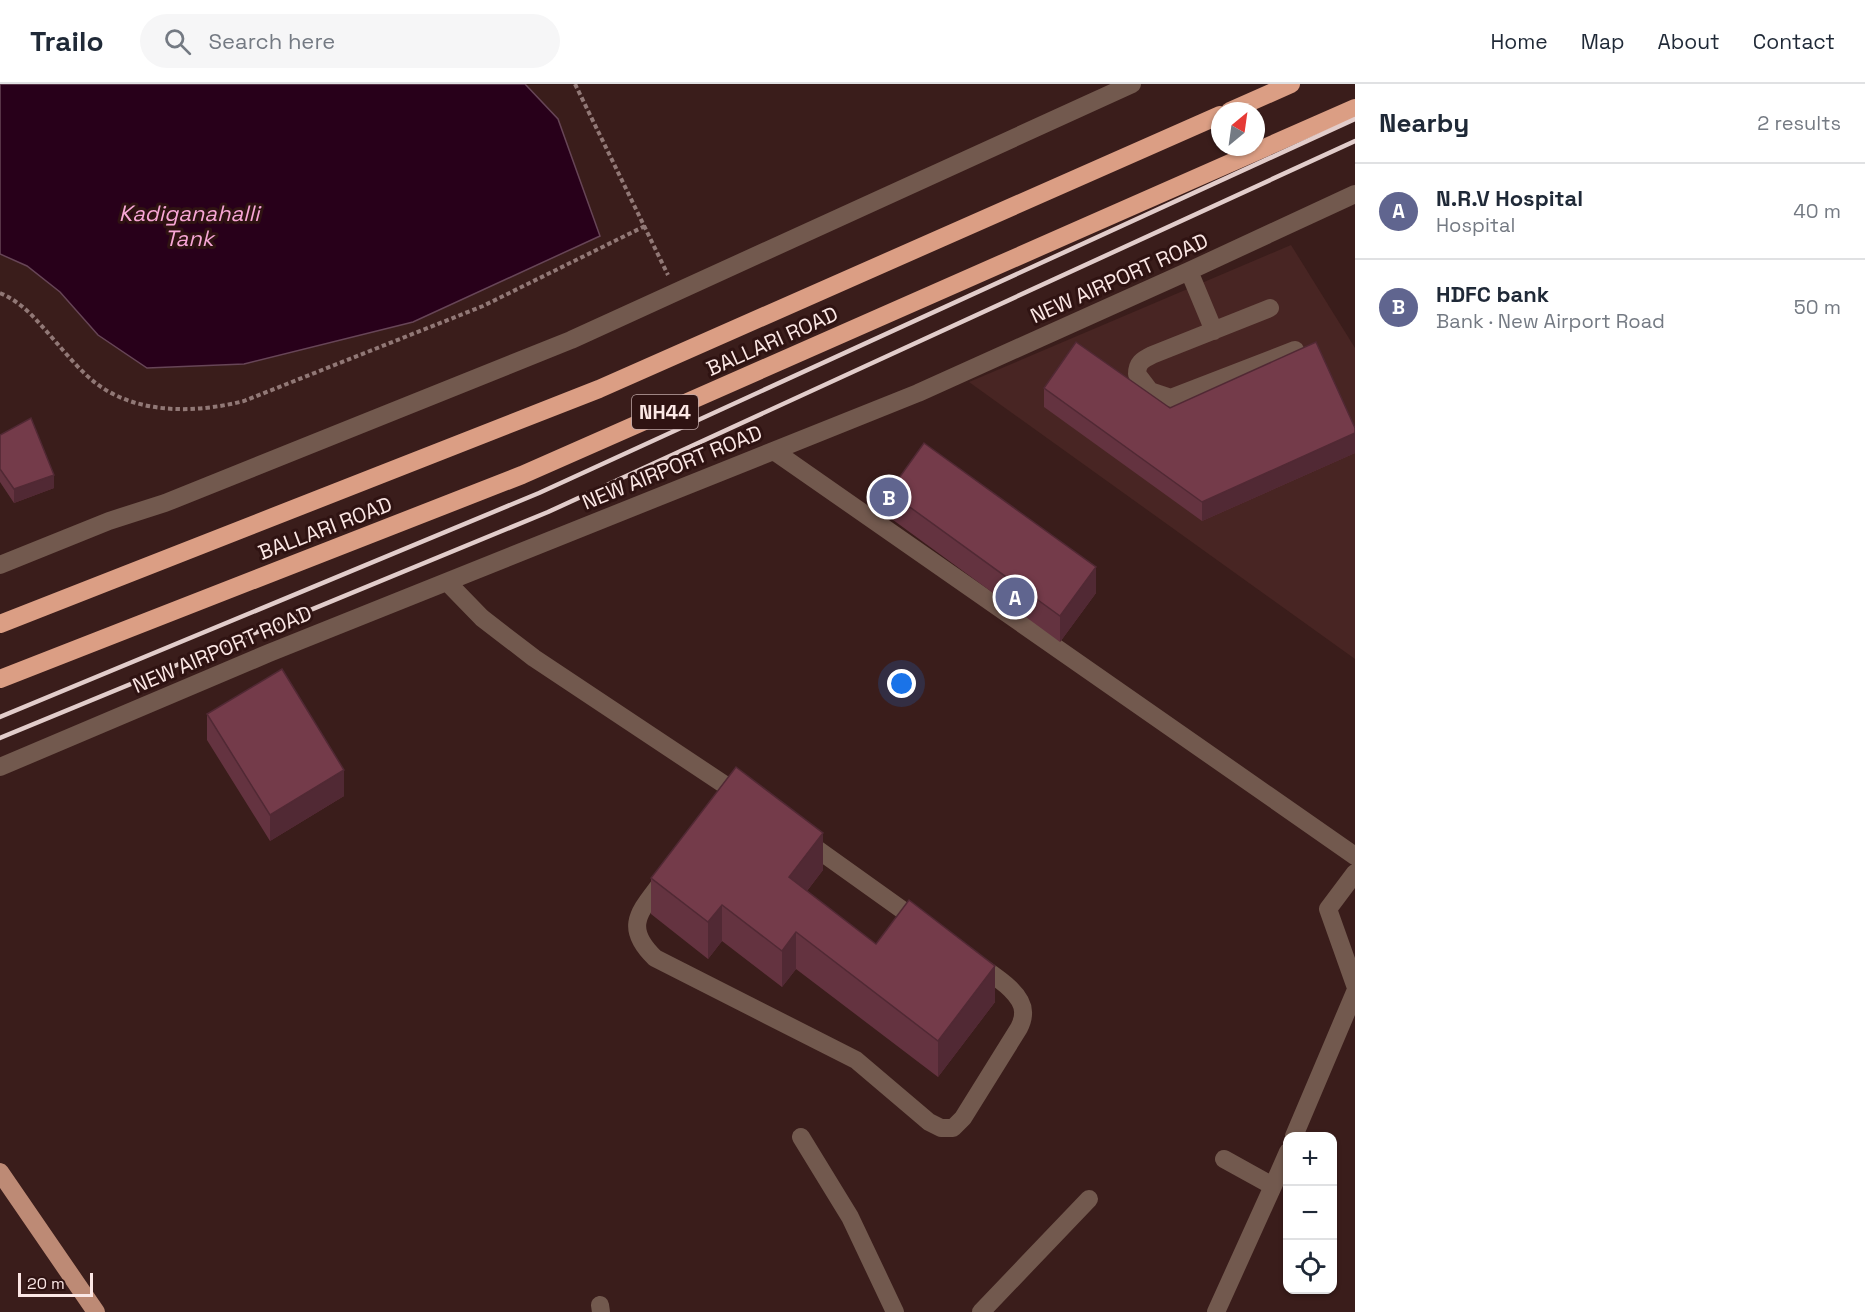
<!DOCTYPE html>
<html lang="en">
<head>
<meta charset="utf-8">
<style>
	:root { --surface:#fff; --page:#f6f6f7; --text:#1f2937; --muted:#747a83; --line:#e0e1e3; --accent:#60658f }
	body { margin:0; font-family:"Space Grotesk",sans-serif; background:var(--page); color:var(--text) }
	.controls { position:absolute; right:18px; bottom:18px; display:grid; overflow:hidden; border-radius:12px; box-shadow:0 2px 4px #0004 }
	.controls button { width:54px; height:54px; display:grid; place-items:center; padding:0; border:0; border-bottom:2px solid var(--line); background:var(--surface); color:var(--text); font:30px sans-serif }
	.compass { position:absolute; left:1211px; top:18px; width:54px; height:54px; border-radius:50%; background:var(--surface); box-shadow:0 2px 4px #0004; rotate:29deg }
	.scale { position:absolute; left:18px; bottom:15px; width:75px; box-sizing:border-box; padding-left:6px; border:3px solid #fbe7e5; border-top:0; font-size:16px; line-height:21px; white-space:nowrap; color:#fbe7e5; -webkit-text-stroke:4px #2f1312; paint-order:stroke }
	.you { position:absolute; left:902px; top:600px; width:21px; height:21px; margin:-15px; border:4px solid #fff; border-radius:50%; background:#1a73e8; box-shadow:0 0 0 9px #1a73e833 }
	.badge { display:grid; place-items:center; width:39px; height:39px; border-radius:50%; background:var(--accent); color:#fff; font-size:20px; font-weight:700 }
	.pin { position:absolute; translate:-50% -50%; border:3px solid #fff; box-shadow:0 2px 6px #0006 }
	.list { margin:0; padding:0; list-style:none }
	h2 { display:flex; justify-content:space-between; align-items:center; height:78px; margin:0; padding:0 24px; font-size:26px }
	h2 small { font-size:20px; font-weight:400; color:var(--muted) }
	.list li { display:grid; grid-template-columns:39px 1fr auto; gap:18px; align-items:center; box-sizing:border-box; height:96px; padding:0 24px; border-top:2px solid var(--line) }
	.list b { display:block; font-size:22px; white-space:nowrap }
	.list p { margin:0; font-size:20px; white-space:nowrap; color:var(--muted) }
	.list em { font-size:20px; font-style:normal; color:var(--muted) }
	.icon { flex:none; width:33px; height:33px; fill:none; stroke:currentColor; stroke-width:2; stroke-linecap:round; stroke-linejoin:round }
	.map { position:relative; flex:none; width:1355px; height:1228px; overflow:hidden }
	header { display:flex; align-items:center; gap:36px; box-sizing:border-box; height:84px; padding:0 30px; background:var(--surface); border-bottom:2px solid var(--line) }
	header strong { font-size:28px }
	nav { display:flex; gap:33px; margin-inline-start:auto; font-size:21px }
	.search { width:420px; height:54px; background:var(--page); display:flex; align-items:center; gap:15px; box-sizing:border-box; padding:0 21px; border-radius:33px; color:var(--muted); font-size:22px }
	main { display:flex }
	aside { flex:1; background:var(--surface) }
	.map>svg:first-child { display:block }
	.built { fill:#482523 }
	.water { fill:#28001a; stroke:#674557; stroke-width:1.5 }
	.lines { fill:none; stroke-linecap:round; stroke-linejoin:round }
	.path { stroke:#917876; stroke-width:4; stroke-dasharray:4.5 3; stroke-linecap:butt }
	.minor { stroke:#72594e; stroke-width:18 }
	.major { stroke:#bd8a75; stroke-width:18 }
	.highway { stroke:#db9e84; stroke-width:18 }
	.rail { stroke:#e2cdcb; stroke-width:4.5 }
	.wall { fill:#643340 }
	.shaded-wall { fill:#512934 }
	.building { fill:#743b4a; stroke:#512934; stroke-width:1.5 }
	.labels { text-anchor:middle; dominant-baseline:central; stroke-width:6; stroke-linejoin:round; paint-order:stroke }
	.shield { fill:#2f1312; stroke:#bea7a6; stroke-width:1.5 }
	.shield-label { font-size:20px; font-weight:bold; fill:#fbe7e5 }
	.street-label { font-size:21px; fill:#fbe7e5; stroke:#2f1312 }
	.water-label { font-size:22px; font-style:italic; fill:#f7a6d5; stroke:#2f1312 }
</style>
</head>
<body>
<header>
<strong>Trailo</strong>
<div class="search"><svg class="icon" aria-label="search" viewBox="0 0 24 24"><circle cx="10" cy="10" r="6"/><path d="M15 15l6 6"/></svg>Search here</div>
<nav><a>Home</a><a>Map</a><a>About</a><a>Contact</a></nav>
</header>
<main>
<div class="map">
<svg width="1355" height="1228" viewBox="0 0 1355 1228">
	<rect width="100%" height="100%" fill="#3a1d1b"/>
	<!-- built -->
	<path class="built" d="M 1291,161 L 1355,264 L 1355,575 L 969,298 Z"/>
	<!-- water -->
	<path class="water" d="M 0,0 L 525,0 L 558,35 L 600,152 L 413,238 L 244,280 L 147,284 L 98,251 L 60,208 L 27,182 L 0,170 Z"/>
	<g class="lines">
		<!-- path -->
		<path class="path" d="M 575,0 L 668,191
			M 0,209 C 24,219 38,238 55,257 C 68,272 82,289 97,300 C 139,331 196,329 244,317 L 483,222 L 645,142"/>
		<!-- minor -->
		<path class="minor" d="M 1189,187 L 1214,247
			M 1270,224 L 1152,271 C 1142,276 1137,279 1137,290 L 1150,307 L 1171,314 L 1295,266
			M 774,367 L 1355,772
			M 0,481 L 109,437 L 165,419 L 571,256 L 1132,0
			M 447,498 L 482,534 L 534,574 L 743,713
			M 0,683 L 269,569 L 918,309 L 1189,187 L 1355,110
			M 803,755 L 922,840
			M 1355,789 L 1328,825 L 1355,901
			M 664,795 C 642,826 621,841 655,874 L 856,976 L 929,1038 L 941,1044 L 953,1044 L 963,1034 L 1019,944 C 1021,940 1023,935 1023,930 C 1025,909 991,890 976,879
			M 1294,1052 L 1355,908
			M 801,1053 L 850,1133 L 895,1228
			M 1273,1102 L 1288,1068
			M 600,1221 L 601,1228
			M 981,1228 L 1089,1115
			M 1216,1228 L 1273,1102 L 1224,1075"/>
		<!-- major -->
		<path class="major" d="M 0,1088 L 96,1228"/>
		<!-- highway -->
		<path class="highway" d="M 1230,27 L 1291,0
			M 0,540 L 599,305 L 1220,31
			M 0,595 L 522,391 L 1355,24"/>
		<!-- rail -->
		<path class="rail" d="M 0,633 L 539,409 L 1355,35
			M 0,654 L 548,428 L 1355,57"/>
	</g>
	<!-- wall -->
	<path class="wall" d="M 1044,304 L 1170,324 L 1355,344 L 1355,369 L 1202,437 L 1044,323 Z
		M 0,351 L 54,404 L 14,419 L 0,398 Z
		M 889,408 L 1096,509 L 1060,558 L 889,433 Z
		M 207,630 L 344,712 L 270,757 L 207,656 Z
		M 823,786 L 807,807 L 876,860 L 995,918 L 938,993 L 796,885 L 782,903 L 722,857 L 708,875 L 651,830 L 651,794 Z"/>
	<!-- shaded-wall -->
	<path class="shaded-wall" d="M 1355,349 L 1355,369 L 1202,437 L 1202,418 Z
		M 54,391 L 54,404 L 14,419 L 14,405 Z
		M 1096,483 L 1096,509 L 1060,558 L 1060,532 Z
		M 344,686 L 344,712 L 270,757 L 270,731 Z
		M 823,749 L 823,786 L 789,830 L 789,793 Z
		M 722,821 L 722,857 L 708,875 L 708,838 Z
		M 796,848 L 796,885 L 782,903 L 782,867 Z
		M 995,882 L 995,918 L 938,993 L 938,957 Z"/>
	<!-- building -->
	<path class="building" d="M 1076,258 L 1170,324 L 1316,258 L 1355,344 L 1355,349 L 1202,418 L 1044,304 Z
		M 31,334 L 54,391 L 14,405 L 0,385 L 0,351 Z
		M 924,359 L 1096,483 L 1060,532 L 889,408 Z
		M 282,585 L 344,686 L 270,731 L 207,630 Z
		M 736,683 L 823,749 L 789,793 L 876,860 L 909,816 L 995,882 L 938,957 L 796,848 L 782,867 L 722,821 L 708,838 L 651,794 Z"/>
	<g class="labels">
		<!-- shield labels -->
		<rect class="shield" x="632" y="311" width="66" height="34" rx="4.5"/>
		<g class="shield-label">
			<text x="665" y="328">NH44</text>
		</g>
		<!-- street labels -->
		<g class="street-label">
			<text transform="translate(1119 194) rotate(-24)">NEW AIRPORT ROAD</text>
			<text transform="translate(772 257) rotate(-24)">BALLARI ROAD</text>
			<text transform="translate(672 383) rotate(-22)">NEW AIRPORT ROAD</text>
			<text transform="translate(325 444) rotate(-21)">BALLARI ROAD</text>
			<text transform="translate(222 565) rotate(-23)">NEW AIRPORT ROAD</text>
		</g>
		<!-- water labels -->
		<g class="water-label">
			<text x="189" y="129">Kadiganahalli<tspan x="189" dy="25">Tank</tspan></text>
		</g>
	</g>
</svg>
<div class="controls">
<button>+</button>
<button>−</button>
<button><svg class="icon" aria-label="locate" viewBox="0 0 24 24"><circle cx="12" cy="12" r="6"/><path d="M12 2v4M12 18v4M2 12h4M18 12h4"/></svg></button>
</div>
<svg class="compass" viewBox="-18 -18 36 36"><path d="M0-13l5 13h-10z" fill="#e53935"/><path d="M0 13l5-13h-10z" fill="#747a83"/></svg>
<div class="scale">20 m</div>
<div class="you"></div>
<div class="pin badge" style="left:1015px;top:513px">A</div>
<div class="pin badge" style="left:889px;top:413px">B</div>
</div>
<aside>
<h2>Nearby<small>2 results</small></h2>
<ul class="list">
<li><span class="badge">A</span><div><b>N.R.V Hospital</b><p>Hospital</p></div><em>40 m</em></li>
<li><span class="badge">B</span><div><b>HDFC bank</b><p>Bank · New Airport Road</p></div><em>50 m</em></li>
</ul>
</aside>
</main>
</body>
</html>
